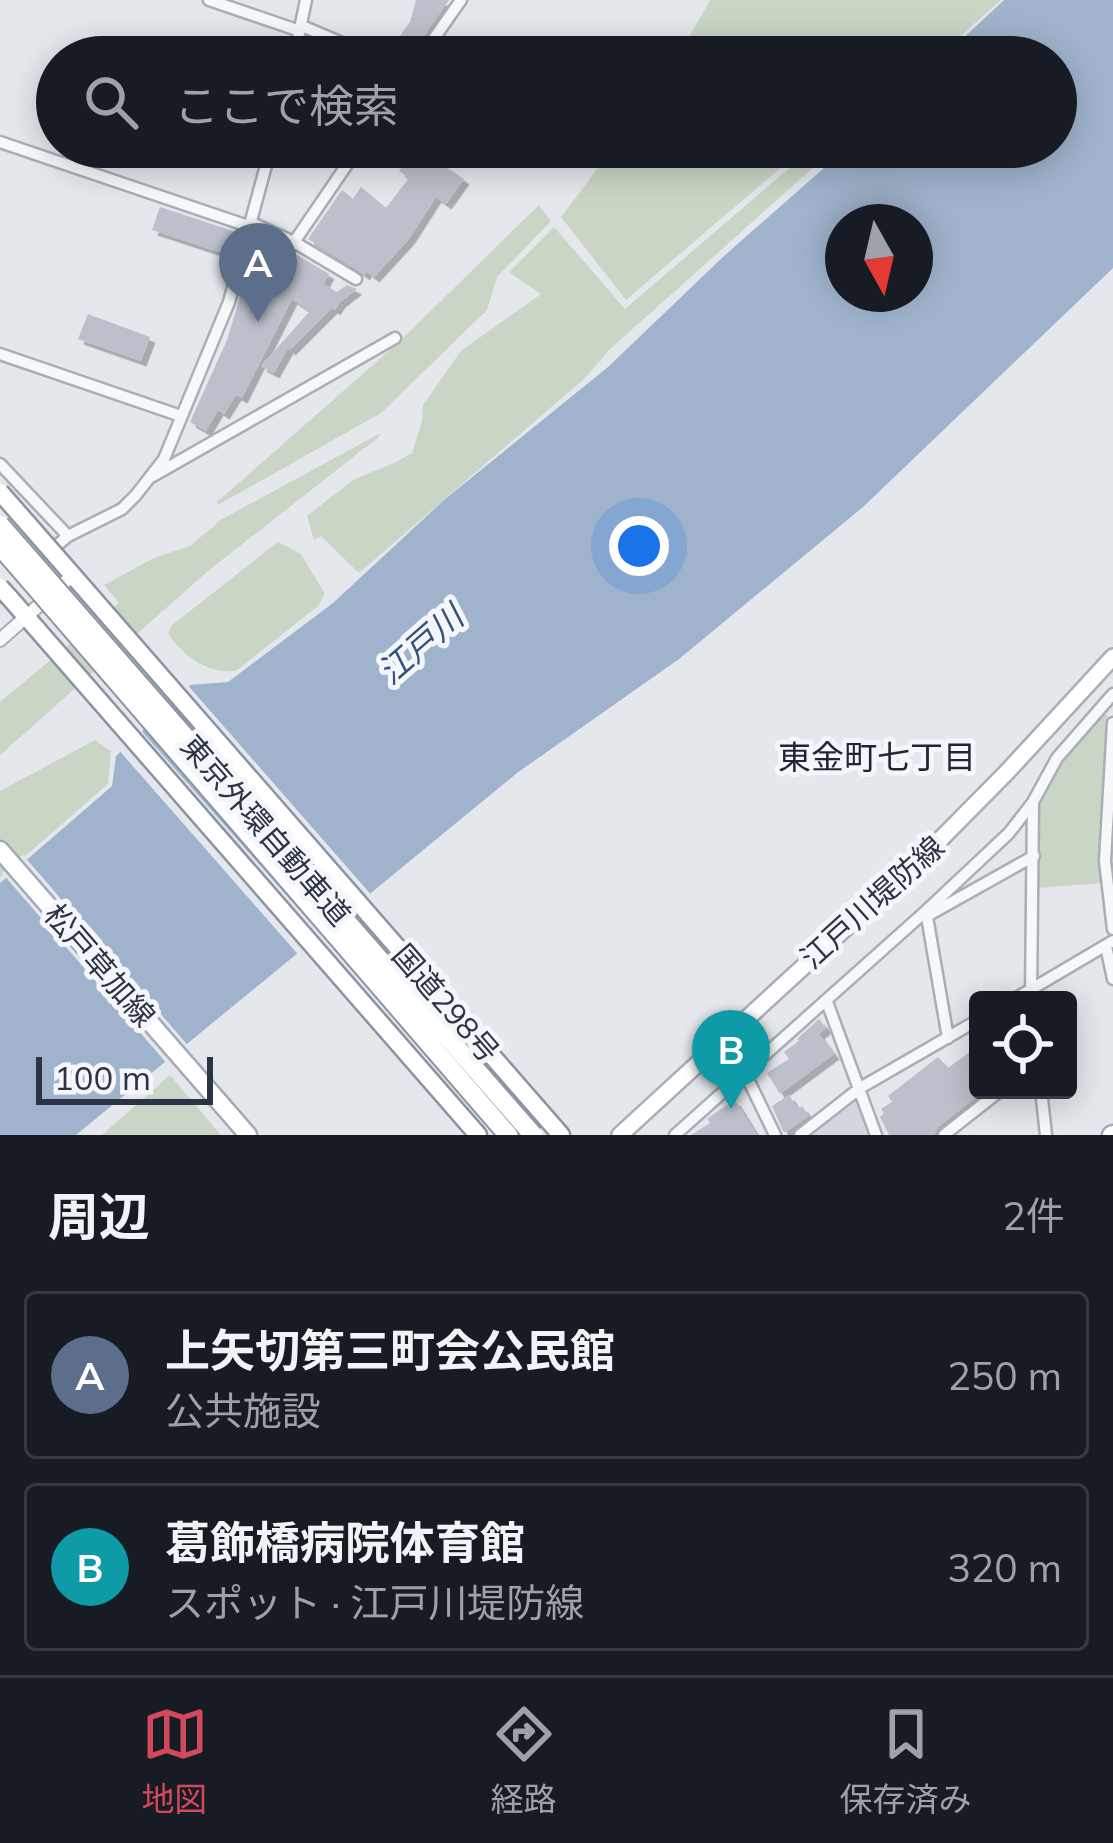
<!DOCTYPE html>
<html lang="ja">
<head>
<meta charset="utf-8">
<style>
	:root { --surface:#171b24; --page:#20242c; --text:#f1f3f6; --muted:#9ea1a6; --line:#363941; --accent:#d1495b }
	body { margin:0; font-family:Mulish,"Noto Sans JP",sans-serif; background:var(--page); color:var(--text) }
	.controls { position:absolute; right:36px; bottom:36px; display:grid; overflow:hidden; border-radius:12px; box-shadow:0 6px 30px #0003 }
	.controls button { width:108px; height:108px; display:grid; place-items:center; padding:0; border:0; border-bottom:3px solid var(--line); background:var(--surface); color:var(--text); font:60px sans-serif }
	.compass { position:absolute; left:825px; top:204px; width:108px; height:108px; border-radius:50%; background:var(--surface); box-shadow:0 6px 30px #0003; rotate:172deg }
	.scale { position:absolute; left:36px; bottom:30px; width:177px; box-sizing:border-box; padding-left:12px; border:6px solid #2b3445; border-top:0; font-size:33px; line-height:42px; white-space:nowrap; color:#2b3445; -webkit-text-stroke:9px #f4f6f9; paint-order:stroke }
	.you { position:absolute; left:639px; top:546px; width:42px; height:42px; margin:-30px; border:9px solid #fff; border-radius:50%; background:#1a73e8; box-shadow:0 0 0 18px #1a73e833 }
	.badge { display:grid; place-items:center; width:78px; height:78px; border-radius:50%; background:var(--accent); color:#fff; font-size:39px; font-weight:700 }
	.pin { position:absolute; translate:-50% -99px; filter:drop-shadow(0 3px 6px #0008) }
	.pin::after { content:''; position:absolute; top:63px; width:42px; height:36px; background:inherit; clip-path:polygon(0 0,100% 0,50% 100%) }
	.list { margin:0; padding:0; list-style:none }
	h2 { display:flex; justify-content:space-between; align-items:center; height:156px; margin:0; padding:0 48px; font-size:51px }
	h2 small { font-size:39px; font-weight:400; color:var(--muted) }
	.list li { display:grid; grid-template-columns:78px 1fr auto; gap:36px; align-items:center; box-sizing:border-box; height:168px; margin:0 24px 24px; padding:0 24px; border:3px solid var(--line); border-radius:12px }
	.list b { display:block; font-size:45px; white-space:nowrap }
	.list p { margin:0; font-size:39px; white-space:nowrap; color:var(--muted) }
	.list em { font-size:39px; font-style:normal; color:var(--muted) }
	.icon { flex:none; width:66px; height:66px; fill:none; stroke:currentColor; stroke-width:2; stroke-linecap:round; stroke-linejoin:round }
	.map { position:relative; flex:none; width:1113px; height:1135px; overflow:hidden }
	.search { position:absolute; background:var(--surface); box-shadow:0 6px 30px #0003; left:36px; right:36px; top:36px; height:132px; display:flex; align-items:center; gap:30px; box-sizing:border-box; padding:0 42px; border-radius:66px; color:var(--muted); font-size:45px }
	.sheet { height:540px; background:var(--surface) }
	nav { display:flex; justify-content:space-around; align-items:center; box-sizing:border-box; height:168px; border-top:3px solid var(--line); background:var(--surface); font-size:33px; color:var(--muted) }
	nav a { display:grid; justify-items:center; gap:6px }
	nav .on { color:var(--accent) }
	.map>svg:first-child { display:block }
	.built { fill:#d2d6de }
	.green { fill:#c9d6c5 }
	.water { fill:#9fb4cc; fill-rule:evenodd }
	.pier { fill:#e4e7ec }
	.building { fill:#bbc0ca; filter:url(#shadow) }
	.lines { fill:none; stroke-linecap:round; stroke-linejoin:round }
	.minor-casing { stroke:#a9aeb7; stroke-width:15 }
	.tertiary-casing { stroke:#a9aeb7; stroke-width:16 }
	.secondary-casing { stroke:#a9aeb7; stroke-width:20 }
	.primary-casing { stroke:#a3abb8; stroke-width:21 }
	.trunk-casing { stroke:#8b94a3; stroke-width:21 }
	.minor { stroke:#f7f8fa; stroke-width:10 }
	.tertiary { stroke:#f7f8fa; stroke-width:12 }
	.secondary { stroke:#fff; stroke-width:15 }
	.primary { stroke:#fff; stroke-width:16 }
	.trunk { stroke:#fff; stroke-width:16 }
	.trunk-bridge-casing { stroke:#8b94a3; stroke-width:21; stroke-linecap:butt }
	.motorway-bridge-casing { stroke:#8b94a3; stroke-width:22; stroke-linecap:butt }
	.trunk-bridge { stroke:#fff; stroke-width:16 }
	.motorway-bridge { stroke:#fff; stroke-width:18 }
	.labels { text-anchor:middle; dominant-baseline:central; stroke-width:10; stroke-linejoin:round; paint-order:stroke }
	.street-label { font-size:30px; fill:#2b3445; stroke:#f4f6f9 }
	.water-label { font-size:33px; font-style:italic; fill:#34527a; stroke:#f4f6f9 }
	.neighbourhood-label { font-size:33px; fill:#1d2536; stroke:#f4f6f9 }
</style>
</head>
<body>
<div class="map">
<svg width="1113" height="1135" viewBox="0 0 1113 1135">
	<defs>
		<filter id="shadow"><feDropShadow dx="5.5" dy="5.5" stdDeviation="0" flood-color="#0004"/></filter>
	</defs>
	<rect width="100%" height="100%" fill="#e4e7ec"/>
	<!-- built -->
	<path class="built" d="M 858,1092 L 873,1135 L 804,1135 Z"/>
	<!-- green -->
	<path class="green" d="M 710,0 L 1001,0 L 937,57 L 918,57 L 927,47 L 915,57 L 678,57 Z
		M 614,147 L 805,147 L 626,300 L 561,217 Z
		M 814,147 L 836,147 L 608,351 L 585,378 L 359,573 L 321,536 L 314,540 L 307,516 L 353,480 L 394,463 L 412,453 L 422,421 L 423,405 L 461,351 L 541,294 L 509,272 L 554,227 L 625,309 Z
		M 539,205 L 551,221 L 497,277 L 487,310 L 381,413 L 218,505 L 217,502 L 399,342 Z
		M 379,434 L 380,436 L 208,571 L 0,755 L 0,702 L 119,603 L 104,585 L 154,558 L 190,546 L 222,519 Z
		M 278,542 L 301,554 L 325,594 L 318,606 L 236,671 C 207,674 185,657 168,634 L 171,626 Z
		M 1104,711 L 1109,718 L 1101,859 L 1103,883 L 1036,888 L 1038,804 L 1058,763 Z
		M 95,740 L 111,751 L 108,784 L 0,878 L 0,791 Z
		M 170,1075 L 221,1135 L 102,1135 Z"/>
	<!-- water -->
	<path class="water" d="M 1004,0 L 1113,0 L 1113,268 L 863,507 L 679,659 L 517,773 L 76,1135 L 0,1135 L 0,883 L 112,786 L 116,756 L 190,685 L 228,682 L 333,603 L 444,500 L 608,367 L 724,256 L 848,147 L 1056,147 L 1056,57 L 943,57 ZM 843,222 L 915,222 L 915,294 L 843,294 Z"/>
	<!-- pier -->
	<path class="pier" d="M 185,682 L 374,898 L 355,914 L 168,698 Z
		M 138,727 L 325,939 L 302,959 L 117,748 Z
		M 23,855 L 191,1049 L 169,1066 L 2,873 Z"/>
	<!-- building -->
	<path class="building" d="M 416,0 L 449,0 L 409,57 L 392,57 L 387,54 L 410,22 Z
		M 416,147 L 464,179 L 446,204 L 436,197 L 409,239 L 374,277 L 366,271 L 365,275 L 308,239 L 342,190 L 353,199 L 361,187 L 386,208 L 409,178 L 399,171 Z
		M 160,207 L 236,232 L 228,255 L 152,230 Z
		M 254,250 L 273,258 L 266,272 L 272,282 L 284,279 L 297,255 L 329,274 L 323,284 L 337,292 L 347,285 L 357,289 L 340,302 L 335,310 L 332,308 L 290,350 L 288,348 L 274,373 L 261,366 L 310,311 L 292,299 L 242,398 L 236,395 L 224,414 L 218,410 L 206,431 L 190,422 L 227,340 Z
		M 88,314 L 150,337 L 141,361 L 78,339 Z
		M 819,1019 L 826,1028 L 819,1034 L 834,1054 L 780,1094 L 767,1073 L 789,1059 L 784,1052 L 799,1041 L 797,1039 Z
		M 978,1046 L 978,1090 L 985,1090 L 938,1127 L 934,1135 L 889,1135 L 880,1117 L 884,1113 L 881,1109 L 892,1102 L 888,1096 L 938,1057 L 948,1068 Z
		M 789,1095 L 798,1109 L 802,1106 L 809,1116 L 784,1133 L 772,1106 Z
		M 735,1100 L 757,1135 L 691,1135 L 710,1123 L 707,1119 L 715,1113 Z"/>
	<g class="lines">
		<!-- minor casing -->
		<g class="minor-casing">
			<path id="minor" d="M 209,0 L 300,31
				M 302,26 L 375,57
				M 294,57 L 306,0
				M 421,57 L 461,0
				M 0,142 L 251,227
				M 252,223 L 294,242 L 356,279
				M 276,273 L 290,248 L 359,147
				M 0,354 L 181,416
				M 0,464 L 68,536
				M 153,476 L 395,338
				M 48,553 L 68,536 L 122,509 L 136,495 L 164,459 L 229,302 L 271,147
				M 1113,723 L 1105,861 L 1113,929
				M 927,916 L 1034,856
				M 1106,946 L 1113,979
				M 1013,1000 L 1113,941
				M 1031,1000 L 1033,802
				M 827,1002 L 876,1135
				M 948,1038 L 926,911 L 1009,833 L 1033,802 L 1057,758 L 1113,694
				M 746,1075 L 775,1135
				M 1041,1090 L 1046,1135
				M 675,1135 L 926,911
				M 800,1135 L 860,1088 L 978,1020
				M 944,1135 L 1001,1090"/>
		</g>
		<!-- tertiary casing -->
		<g class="tertiary-casing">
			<path id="tertiary" d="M 0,640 L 73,575"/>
		</g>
		<!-- secondary casing -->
		<g class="secondary-casing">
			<path id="secondary" d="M 620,1135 L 924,856 L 1007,772 L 1113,657"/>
		</g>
		<!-- primary casing -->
		<g class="primary-casing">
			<path id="primary" d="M 0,850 L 248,1135
				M 1111,1135 L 1113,1134"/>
		</g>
		<!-- trunk casing -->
		<g class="trunk-casing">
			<path id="trunk" d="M 56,556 L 561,1135
				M 9,597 L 478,1135"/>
		</g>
		<!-- minor -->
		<use href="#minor" class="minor"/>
		<!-- tertiary -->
		<use href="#tertiary" class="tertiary"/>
		<!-- secondary -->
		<use href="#secondary" class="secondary"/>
		<!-- primary -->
		<use href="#primary" class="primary"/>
		<!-- trunk -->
		<use href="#trunk" class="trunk"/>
		<!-- trunk-bridge casing -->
		<g class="trunk-bridge-casing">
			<path id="trunk-bridge" d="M 0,492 L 56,556
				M 0,587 L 9,597"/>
		</g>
		<!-- motorway-bridge casing -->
		<g class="motorway-bridge-casing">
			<path id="motorway-bridge" d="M 0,525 L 533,1135
				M 0,546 L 508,1135"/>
		</g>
		<!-- trunk-bridge -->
		<use href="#trunk-bridge" class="trunk-bridge"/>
		<!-- motorway-bridge -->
		<use href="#motorway-bridge" class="motorway-bridge"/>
	</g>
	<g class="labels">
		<!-- street labels -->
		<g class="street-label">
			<text transform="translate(266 830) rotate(49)">東京外環自動車道</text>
			<text transform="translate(872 902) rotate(-42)">江戸川堤防線</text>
			<text transform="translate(100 965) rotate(49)">松戸草加線</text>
			<text transform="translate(446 1003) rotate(49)">国道298号</text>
		</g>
		<!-- water labels -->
		<g class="water-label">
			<text transform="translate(420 644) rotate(-41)">江戸川</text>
		</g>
		<!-- neighbourhood labels -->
		<g class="neighbourhood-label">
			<text x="877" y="756">東金町七丁目</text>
		</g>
	</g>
</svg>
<div class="controls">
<button><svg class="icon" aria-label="locate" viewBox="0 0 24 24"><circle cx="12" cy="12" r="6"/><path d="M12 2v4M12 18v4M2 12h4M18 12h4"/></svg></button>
</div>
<svg class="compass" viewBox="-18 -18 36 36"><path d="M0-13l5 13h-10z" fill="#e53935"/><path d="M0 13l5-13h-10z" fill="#9ea1a6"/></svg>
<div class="scale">100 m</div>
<div class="you"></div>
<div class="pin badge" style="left:258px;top:322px;background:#5c6f8a">A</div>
<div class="pin badge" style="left:731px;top:1109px;background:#0f9aa8">B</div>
<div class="search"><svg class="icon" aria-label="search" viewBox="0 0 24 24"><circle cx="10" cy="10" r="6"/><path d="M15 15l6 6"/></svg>ここで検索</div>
</div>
<section class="sheet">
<h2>周辺<small>2件</small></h2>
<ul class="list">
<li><span class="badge" style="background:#5c6f8a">A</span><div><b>上矢切第三町会公民館</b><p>公共施設</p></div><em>250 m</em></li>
<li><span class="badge" style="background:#0f9aa8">B</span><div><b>葛飾橋病院体育館</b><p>スポット · 江戸川堤防線</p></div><em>320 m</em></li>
</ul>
</section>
<nav>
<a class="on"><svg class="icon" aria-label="map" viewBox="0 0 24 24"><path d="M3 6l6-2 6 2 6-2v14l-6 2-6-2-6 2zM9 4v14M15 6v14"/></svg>地図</a>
<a><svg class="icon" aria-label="directions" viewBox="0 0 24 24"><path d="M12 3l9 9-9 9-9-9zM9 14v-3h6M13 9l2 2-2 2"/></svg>経路</a>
<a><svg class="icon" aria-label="saved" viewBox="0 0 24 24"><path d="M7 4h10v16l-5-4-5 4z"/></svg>保存済み</a>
</nav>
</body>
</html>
